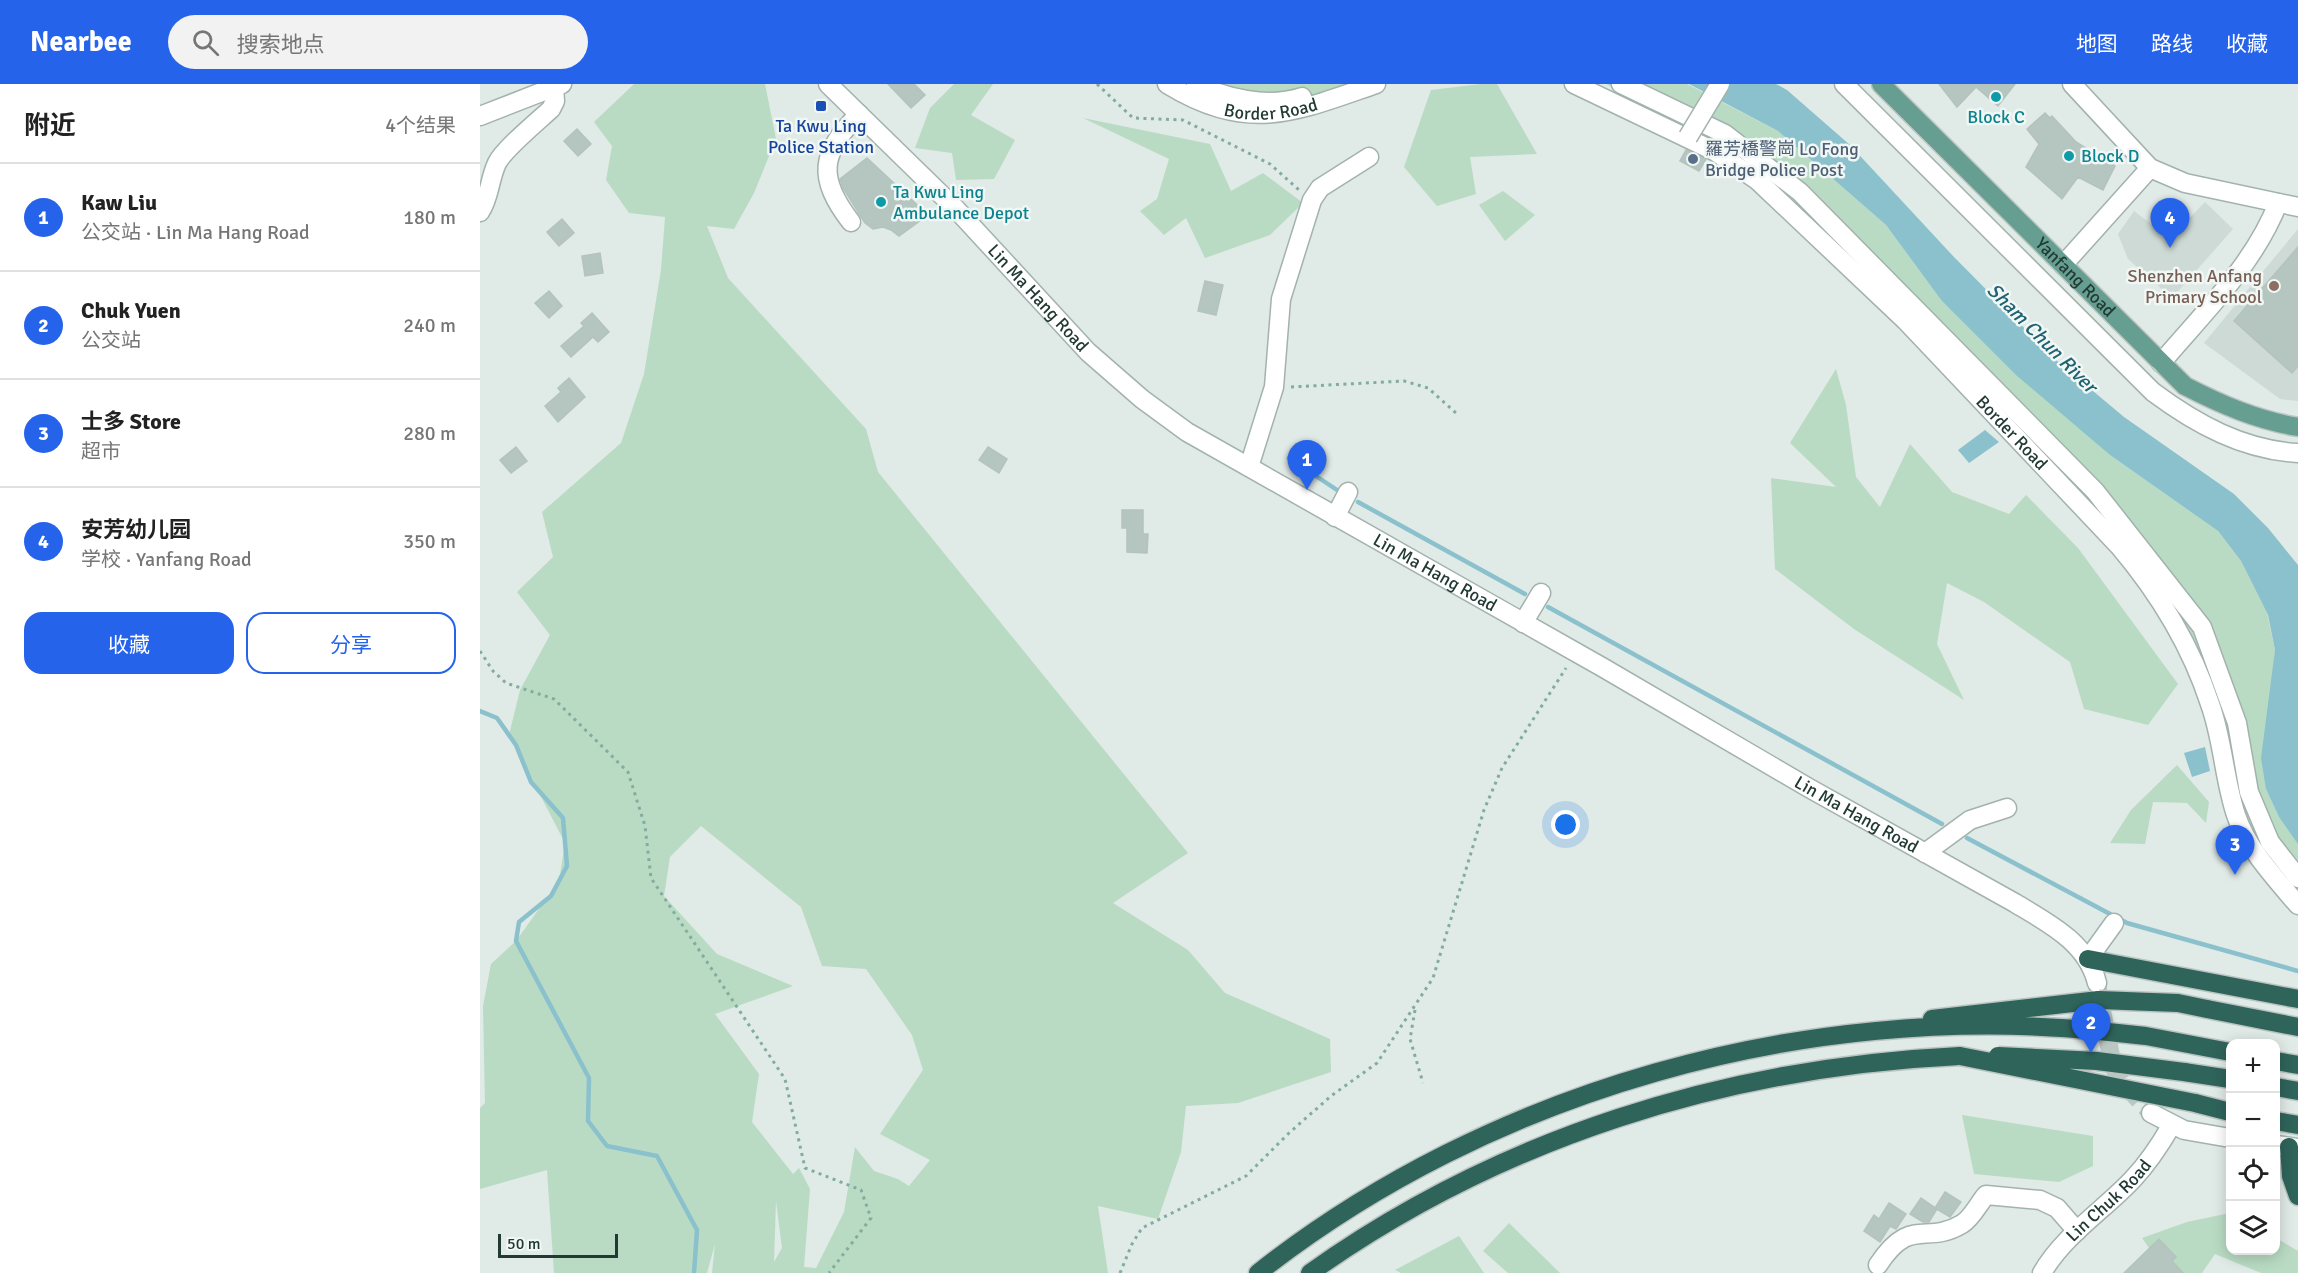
<!DOCTYPE html>
<html lang="zh">
<head>
<meta charset="utf-8">
<style>
	:root { --surface:#fff; --page:#f2f2f2; --text:#222; --muted:#767676; --line:#e0e0e0; --accent:#2563eb }
	body { margin:0; font-family:Signika,"Noto Sans SC",sans-serif; background:var(--page); color:var(--text) }
	.controls { position:absolute; right:18px; bottom:18px; display:grid; overflow:hidden; border-radius:12px; box-shadow:0 3px 15px #0003 }
	.controls button { width:54px; height:54px; display:grid; place-items:center; padding:0; border:0; border-bottom:2px solid var(--line); background:var(--surface); color:var(--text); font:30px sans-serif }
	.scale { position:absolute; left:18px; bottom:15px; width:120px; box-sizing:border-box; padding-left:6px; border:3px solid #213a34; border-top:0; font-size:16px; line-height:21px; white-space:nowrap; color:#213a34; -webkit-text-stroke:4px #f0f7f4; paint-order:stroke }
	.you { position:absolute; left:1086px; top:741px; width:21px; height:21px; margin:-15px; border:4px solid #fff; border-radius:50%; background:#1a73e8; box-shadow:0 0 0 9px #1a73e833 }
	.badge { display:grid; place-items:center; width:39px; height:39px; border-radius:50%; background:var(--accent); color:#fff; font-size:20px; font-weight:700 }
	.pin { position:absolute; translate:-50% -50px; filter:drop-shadow(0 2px 3px #0008) }
	.pin::after { content:''; position:absolute; top:32px; width:21px; height:18px; background:inherit; clip-path:polygon(0 0,100% 0,50% 100%) }
	.list { margin:0; padding:0; list-style:none }
	h2 { display:flex; justify-content:space-between; align-items:center; height:78px; margin:0; padding:0 24px; font-size:26px }
	h2 small { font-size:20px; font-weight:400; color:var(--muted) }
	.list li { display:grid; grid-template-columns:39px 1fr auto; gap:18px; align-items:center; box-sizing:border-box; height:108px; padding:0 24px; border-top:2px solid var(--line) }
	.list b { display:block; font-size:22px; white-space:nowrap }
	.list p { margin:0; font-size:20px; white-space:nowrap; color:var(--muted) }
	.list em { font-size:20px; font-style:normal; color:var(--muted) }
	.actions { display:flex; gap:12px; padding:18px 24px }
	.actions a { flex:1; padding:14px 0; border:2px solid var(--accent); border-radius:18px; text-align:center; font-size:21px; color:var(--accent) }
	.actions .main { background:var(--accent); color:#fff }
	.icon { flex:none; width:33px; height:33px; fill:none; stroke:currentColor; stroke-width:2; stroke-linecap:round; stroke-linejoin:round }
	.map { position:relative; flex:none; width:1818px; height:1189px; overflow:hidden }
	header { display:flex; align-items:center; gap:36px; box-sizing:border-box; height:84px; padding:0 30px; background:var(--accent); color:#fff }
	header strong { font-size:28px }
	nav { display:flex; gap:33px; margin-inline-start:auto; font-size:21px }
	.search { width:420px; height:54px; background:var(--page); display:flex; align-items:center; gap:15px; box-sizing:border-box; padding:0 21px; border-radius:33px; color:var(--muted); font-size:22px }
	main { display:flex }
	aside { flex:1; background:var(--surface) }
	.map>svg:first-child { display:block }
	.built { fill:#cedad5 }
	.green { fill:#b9dbc3; fill-rule:evenodd }
	.water { fill:#8ac1cd }
	.lines { fill:none; stroke-linecap:round; stroke-linejoin:round }
	.stream { stroke:#8ac1cd; stroke-width:4.5 }
	.building { fill:#b5c5bf; stroke:#b3c3bd; stroke-width:1.5 }
	.minor-tunnel { stroke:#bac7c2; stroke-width:18; stroke-dasharray:18 9; stroke-linecap:butt }
	.minor-casing { stroke:#a3b2ad; stroke-width:21 }
	.major-casing { stroke:#bcc4c2; stroke-width:21 }
	.highway-casing { stroke:#bcc4c2; stroke-width:21 }
	.path { stroke:#82aca0; stroke-width:3; stroke-dasharray:3 4.5; stroke-linecap:butt }
	.minor { stroke:#fff; stroke-width:18 }
	.major { stroke:#669e91; stroke-width:18 }
	.highway { stroke:#2f645b; stroke-width:18 }
	.minor-bridge-casing { stroke:#a3b2ad; stroke-width:21; stroke-linecap:butt }
	.highway-bridge-casing { stroke:#bcc4c2; stroke-width:21; stroke-linecap:butt }
	.minor-bridge { stroke:#fff; stroke-width:18 }
	.highway-bridge { stroke:#2f645b; stroke-width:18 }
	.culture-dot { fill:#0f9aa8; stroke:#f0f7f4; stroke-width:2 }
	.transit-dot { fill:#1a4fb4; stroke:#f0f7f4; stroke-width:2 }
	.service-dot { fill:#5c6f8a; stroke:#f0f7f4; stroke-width:2 }
	.education-dot { fill:#8d6e63; stroke:#f0f7f4; stroke-width:2 }
	.labels { text-anchor:middle; dominant-baseline:central; stroke-width:5; stroke-linejoin:round; paint-order:stroke }
	.street-label { font-size:18px; fill:#213a34; stroke:#f0f7f4 }
	.culture-label { font-size:18px; fill:#0d838f; stroke:#f0f7f4; text-anchor:start }
	.transit-label { font-size:18px; fill:#164399; stroke:#f0f7f4 }
	.service-label { font-size:18px; fill:#4e5e75; stroke:#f0f7f4; text-anchor:start }
	.education-label { font-size:18px; fill:#785e54; stroke:#f0f7f4; text-anchor:end }
	.water-label { font-size:20px; font-style:italic; fill:#1f6272; stroke:#f0f7f4 }
</style>
</head>
<body>
<header>
<strong>Nearbee</strong>
<div class="search"><svg class="icon" aria-label="search" viewBox="0 0 24 24"><circle cx="10" cy="10" r="6"/><path d="M15 15l6 6"/></svg>搜索地点</div>
<nav><a>地图</a><a>路线</a><a>收藏</a></nav>
</header>
<main>
<aside>
<h2>附近<small>4个结果</small></h2>
<ul class="list">
<li><span class="badge">1</span><div><b>Kaw Liu</b><p>公交站 · Lin Ma Hang Road</p></div><em>180 m</em></li>
<li><span class="badge">2</span><div><b>Chuk Yuen</b><p>公交站</p></div><em>240 m</em></li>
<li><span class="badge">3</span><div><b>士多 Store</b><p>超市</p></div><em>280 m</em></li>
<li><span class="badge">4</span><div><b>安芳幼儿园</b><p>学校 · Yanfang Road</p></div><em>350 m</em></li>
</ul>
<div class="actions"><a class="main">收藏</a><a>分享</a></div>
</aside>
<div class="map">
<svg width="1818" height="1189" viewBox="0 0 1818 1189">
	<rect width="100%" height="100%" fill="#e0eae6"/>
	<!-- built -->
	<path class="built" d="M 1725,118 L 1753,145 L 1692,214 L 1648,175 L 1638,150 L 1654,127 L 1690,154 Z
		M 1818,145 L 1818,317 L 1800,315 L 1724,259 Z"/>
	<!-- green -->
	<path class="green" d="M 154,0 L 285,0 L 296,55 L 274,109 L 254,145 L 227,142 L 248,194 L 386,345 L 398,388 L 708,769 L 633,819 L 708,866 L 745,909 L 850,955 L 851,988 L 758,1019 L 706,1022 L 701,1068 L 678,1135 L 618,1122 L 628,1189 L 232,1189 L 235,1160 L 227,1189 L 74,1189 L 67,1086 L 0,1105 L 0,1024 L 5,1019 L 3,922 L 11,880 L 36,857 L 79,797 L 85,759 L 29,651 L 40,606 L 70,551 L 37,508 L 73,473 L 62,428 L 141,359 L 164,290 L 181,186 L 185,133 L 149,129 L 126,96 L 132,62 L 114,38 ZM 221,742 L 321,823 L 342,882 L 386,885 L 432,951 L 443,986 L 400,1050 L 450,1076 L 429,1102 L 418,1095 L 394,1087 L 375,1063 L 364,1128 L 336,1184 L 324,1183 L 330,1105 L 319,1084 L 313,1090 L 272,1038 L 279,990 L 235,930 L 313,902 L 237,870 L 184,812 L 190,773 ZM 296,1117 L 302,1164 L 294,1178 Z
		M 474,0 L 513,0 L 491,31 L 535,56 L 514,95 L 476,96 L 472,69 L 435,64 L 450,24 Z
		M 707,0 L 873,0 L 820,18 L 714,4 Z
		M 1001,0 L 1017,0 L 1057,70 L 990,73 L 996,110 L 957,122 L 924,83 L 951,6 Z
		M 1126,0 L 1207,0 L 1298,47 L 1406,141 L 1464,219 L 1630,371 L 1738,447 L 1761,477 L 1787,529 L 1795,566 L 1786,705 L 1799,733 L 1818,756 L 1818,809 L 1771,744 L 1759,712 L 1735,610 L 1712,554 L 1681,498 L 1315,113 L 1241,59 Z
		M 603,34 L 730,60 L 751,107 L 783,89 L 823,119 L 790,151 L 725,174 L 706,134 L 684,151 L 660,127 L 677,115 L 689,75 Z
		M 1023,107 L 1055,131 L 1025,157 L 999,121 Z
		M 1356,285 L 1366,321 L 1376,393 L 1400,423 L 1430,360 L 1472,408 L 1529,430 L 1546,411 L 1598,464 L 1698,600 L 1668,641 L 1604,625 L 1590,578 L 1504,518 L 1467,499 L 1457,560 L 1484,616 L 1374,545 L 1295,485 L 1291,394 L 1356,403 L 1310,359 Z
		M 1697,681 L 1729,718 L 1726,739 L 1707,719 L 1673,718 L 1665,760 L 1630,759 L 1651,726 Z
		M 1482,1031 L 1613,1052 L 1613,1082 L 1579,1098 L 1494,1090 Z
		M 1750,1129 L 1750,1166 L 1796,1166 L 1796,1154 L 1818,1167 L 1818,1189 L 1781,1189 L 1735,1170 L 1722,1189 L 1687,1189 L 1662,1154 L 1707,1138 Z
		M 1029,1139 L 1080,1189 L 1028,1189 L 1003,1167 Z
		M 979,1152 L 1004,1189 L 921,1189 L 915,1186 Z"/>
	<!-- water -->
	<path class="water" d="M 1209,0 L 1296,0 L 1307,6 L 1370,61 L 1473,172 L 1576,276 L 1644,333 L 1754,410 L 1788,444 L 1818,481 L 1818,760 L 1799,733 L 1786,705 L 1781,674 L 1795,566 L 1788,531 L 1761,477 L 1738,447 L 1630,371 L 1536,291 L 1462,217 L 1406,141 L 1298,47 Z
		M 1505,346 L 1519,358 L 1489,379 L 1478,366 Z
		M 1725,663 L 1730,687 L 1712,693 L 1704,669 Z"/>
	<g class="lines">
		<!-- stream -->
		<path class="stream" d="M 809,374 L 857,406
			M 878,418 L 1045,510
			M 1068,523 L 1462,740
			M 0,627 L 17,634 L 36,661 L 51,698 L 83,734 L 87,782 L 71,812 L 39,838 L 36,857 L 109,994 L 108,1037 L 127,1062 L 177,1072 L 217,1146 L 214,1189
			M 1487,754 L 1647,839 L 1818,887"/>
	</g>
	<!-- building -->
	<path class="building" d="M 408,0 L 434,0 L 445,11 L 431,24 Z
		M 1459,0 L 1535,0 L 1518,22 L 1496,3 L 1477,23 Z
		M 1565,29 L 1570,34 L 1572,32 L 1596,58 L 1635,82 L 1623,106 L 1598,93 L 1582,115 L 1546,83 L 1559,60 L 1547,45 Z
		M 97,45 L 111,60 L 98,72 L 84,57 Z
		M 1206,66 L 1226,75 L 1219,87 L 1200,77 Z
		M 387,74 L 448,131 L 419,152 L 411,146 L 403,143 L 393,145 L 385,139 L 363,104 L 360,95 Z
		M 82,135 L 94,149 L 79,162 L 67,148 Z
		M 1818,163 L 1818,282 L 1812,289 L 1754,237 Z
		M 120,169 L 123,189 L 105,192 L 102,172 Z
		M 725,197 L 743,201 L 736,231 L 718,227 Z
		M 69,207 L 82,222 L 69,234 L 55,219 Z
		M 112,229 L 129,248 L 118,258 L 113,253 L 91,273 L 81,262 L 104,242 L 101,239 Z
		M 89,294 L 105,313 L 78,338 L 65,322 L 81,308 L 78,304 Z
		M 36,363 L 47,377 L 31,389 L 20,376 Z
		M 508,363 L 527,375 L 519,389 L 499,376 Z
		M 642,426 L 663,426 L 663,450 L 668,450 L 667,469 L 647,468 L 647,444 L 642,444 Z
		M 1465,1108 L 1481,1118 L 1470,1133 L 1455,1124 Z
		M 1441,1114 L 1457,1125 L 1449,1138 L 1443,1138 L 1430,1130 Z
		M 1409,1119 L 1426,1130 L 1416,1145 L 1410,1142 L 1400,1158 L 1384,1147 L 1394,1131 L 1399,1135 Z
		M 1679,1155 L 1696,1173 L 1692,1177 L 1703,1189 L 1644,1189 Z"/>
	<g class="lines">
		<!-- minor-tunnel -->
		<path class="minor-tunnel" d="M 1617,901 L 1633,982 L 1641,997 L 1671,1029"/>
		<!-- minor casing -->
		<g class="minor-casing">
			<g id="minor">
				<path id="s1" d="M 348,0 L 476,125 L 608,268 L 662,315 L 707,348 L 1122,583 L 1329,704 L 1535,819 C 1568,839 1607,858 1617,899"/>
				<path id="s2" d="M 687,0 C 769,50 815,28 896,0"/>
				<path d="M 716,0 C 748,15 787,24 822,13"/>
				<path id="s3" d="M 1094,0 L 1236,68 L 1277,96 L 1426,237 L 1639,462 C 1678,508 1711,562 1730,620 C 1743,656 1744,695 1756,731 C 1766,763 1796,795 1818,821"/>
				<path d="M 1141,0 L 1245,50 L 1320,108 L 1615,407 L 1722,543 L 1757,639 L 1769,708 L 1790,758 L 1818,794"/>
				<path d="M 1364,0 L 1673,308 C 1716,340 1763,366 1818,369"/>
				<path d="M 1592,0 L 1670,84 L 1705,99 L 1818,123"/>
				<path d="M 0,32 L 82,0"/>
				<path d="M 0,128 C 10,113 9,96 17,79 C 24,65 58,37 71,25 L 75,17 L 74,4"/>
				<path d="M 371,138 C 337,94 340,69 379,30"/>
				<path d="M 1583,181 L 1670,84"/>
				<path d="M 1681,279 C 1723,229 1774,181 1798,119"/>
				<path d="M 769,383 L 794,303 L 801,215 L 832,116 L 840,104 L 889,73"/>
				<path d="M 855,433 L 868,408"/>
				<path d="M 1043,539 L 1061,509"/>
				<path d="M 1445,769 L 1490,736 L 1527,724"/>
				<path d="M 1608,875 L 1634,839"/>
				<path d="M 1671,1029 L 1704,1046 L 1750,1054"/>
				<path d="M 1796,1061 L 1818,1064"/>
				<path d="M 1398,1181 C 1431,1131 1445,1162 1482,1140 C 1492,1134 1499,1119 1506,1111 L 1560,1116 L 1577,1124 L 1597,1147"/>
				<path id="s4" d="M 1562,1189 C 1584,1151 1624,1126 1653,1095 C 1668,1079 1680,1061 1691,1042"/>
			</g>
		</g>
		<!-- major casing -->
		<g class="major-casing">
			<g id="major">
				<path id="s5" d="M 1401,0 L 1705,302 C 1742,321 1777,336 1818,343"/>
			</g>
		</g>
		<!-- highway casing -->
		<g class="highway-casing">
			<path id="highway" d="M 1608,875 L 1818,915
				M 1727,925 L 1818,943
				M 1452,935 L 1619,916
				M 1796,977 L 1818,981
				M 1704,988 L 1750,995
				M 1796,1003 L 1818,1007
				M 1715,1019 L 1750,1028
				M 1796,1037 L 1818,1041
				M 1809,1063 L 1811,1092 L 1818,1112
				M 778,1189 C 1010,1006 1326,918 1619,947
				M 830,1189 C 1021,1053 1247,983 1480,972"/>
		</g>
		<!-- path -->
		<path class="path" d="M 617,0 L 653,34 L 703,36 L 790,80 L 819,106
			M 811,303 L 924,297 L 948,304 L 976,329
			M 0,567 L 13,587 L 26,599 L 74,615 L 148,688 L 165,742 L 171,794 L 305,995 L 325,1084 L 381,1106 L 391,1134 L 349,1189
			M 935,926 L 930,955 L 943,999
			M 640,1189 L 652,1160 L 662,1144 L 766,1092 L 809,1049 L 851,1012 L 897,979 L 953,894 L 1004,726 L 1022,684 L 1086,584"/>
		<!-- minor -->
		<use href="#minor" class="minor"/>
		<!-- major -->
		<use href="#major" class="major"/>
		<!-- highway -->
		<use href="#highway" class="highway"/>
		<!-- minor-bridge casing -->
		<g class="minor-bridge-casing">
			<path id="minor-bridge" d="M 1208,53 L 1240,0"/>
		</g>
		<!-- highway-bridge casing -->
		<g class="highway-bridge-casing">
			<path id="highway-bridge" d="M 1619,916 L 1698,919 L 1727,925
				M 1619,947 L 1666,952 L 1750,968
				M 1480,972 L 1715,1019
				M 1518,972 L 1617,977 L 1704,988"/>
		</g>
		<!-- minor-bridge -->
		<use href="#minor-bridge" class="minor-bridge"/>
		<!-- highway-bridge -->
		<use href="#highway-bridge" class="highway-bridge"/>
	</g>
	<!-- markers -->
	<g class="culture-dot">
		<circle cx="1516" cy="13" r="6"/>
		<circle cx="1589" cy="72" r="6"/>
		<circle cx="401" cy="118" r="6"/>
	</g>
	<rect class="transit-dot" x="335" y="16" width="12" height="12" rx="3"/>
	<circle class="service-dot" cx="1213" cy="75" r="6"/>
	<circle class="education-dot" cx="1794" cy="202" r="6"/>
	<g class="labels">
		<!-- street labels -->
		<g class="street-label">
			<text stroke="none"><textPath href="#s2" startOffset="110">Border Road</textPath></text>
			<text stroke="none"><textPath href="#s5" startOffset="274">Yanfang Road</textPath></text>
			<text stroke="none"><textPath href="#s1" startOffset="300">Lin Ma Hang Road</textPath></text>
			<text stroke="none"><textPath href="#s3" startOffset="566">Border Road</textPath></text>
			<text stroke="none"><textPath href="#s1" startOffset="786">Lin Ma Hang Road</textPath></text>
			<text stroke="none"><textPath href="#s1" startOffset="1272">Lin Ma Hang Road</textPath></text>
			<text stroke="none"><textPath href="#s4" startOffset="99">Lin Chuk Road</textPath></text>
		</g>
		<!-- culture labels -->
		<g class="culture-label">
			<text x="1516" y="33" text-anchor="middle">Block C</text>
			<text x="1601" y="72">Block D</text>
			<text x="413" y="108">Ta Kwu Ling<tspan x="413" dy="21">Ambulance Depot</tspan></text>
		</g>
		<!-- transit labels -->
		<g class="transit-label">
			<text x="341" y="42">Ta Kwu Ling<tspan x="341" dy="21">Police Station</tspan></text>
		</g>
		<!-- service labels -->
		<g class="service-label">
			<text x="1225" y="65">羅芳橋警崗 Lo Fong<tspan x="1225" dy="21">Bridge Police Post</tspan></text>
		</g>
		<!-- education labels -->
		<g class="education-label">
			<text x="1782" y="192">Shenzhen Anfang<tspan x="1782" dy="21">Primary School</tspan></text>
		</g>
		<!-- water labels -->
		<g class="water-label">
			<text transform="translate(1562 254) rotate(45)">Sham Chun River</text>
		</g>
	</g>
</svg>
<div class="controls">
<button>+</button>
<button>−</button>
<button><svg class="icon" aria-label="locate" viewBox="0 0 24 24"><circle cx="12" cy="12" r="6"/><path d="M12 2v4M12 18v4M2 12h4M18 12h4"/></svg></button>
<button><svg class="icon" aria-label="layers" viewBox="0 0 24 24"><path d="M12 4l9 5-9 5-9-5zM3 14l9 5 9-5"/></svg></button>
</div>
<div class="scale">50 m</div>
<div class="you"></div>
<div class="pin badge" style="left:827px;top:406px">1</div>
<div class="pin badge" style="left:1611px;top:969px">2</div>
<div class="pin badge" style="left:1755px;top:791px">3</div>
<div class="pin badge" style="left:1690px;top:164px">4</div>
</div>
</main>
</body>
</html>
